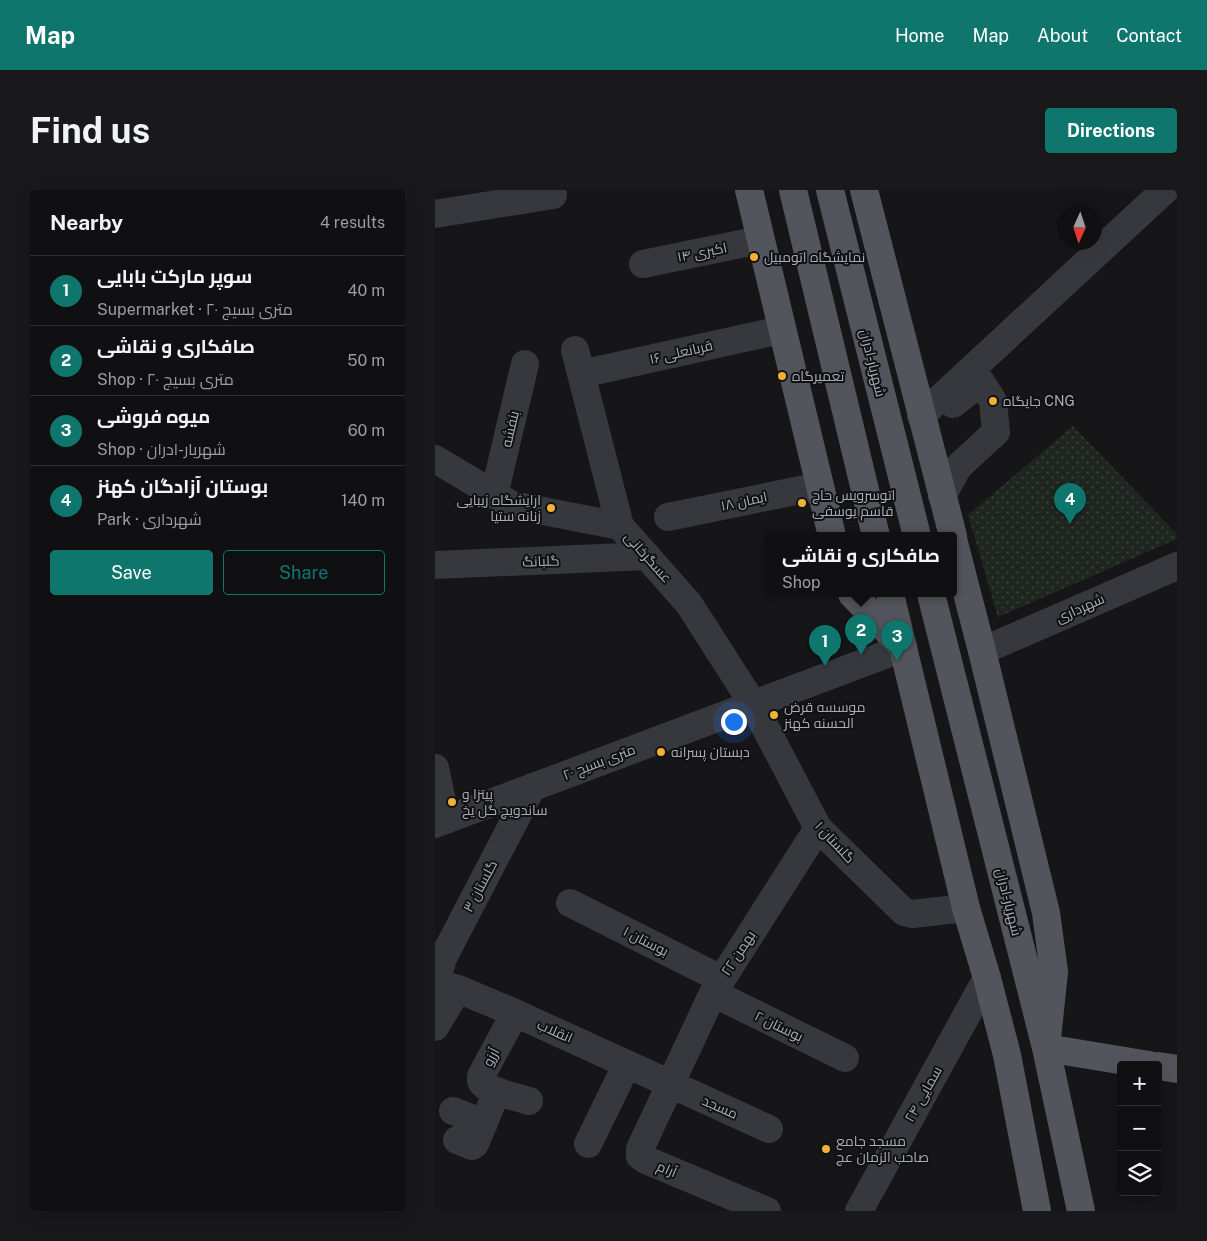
<!DOCTYPE html>
<html lang="en">
<head>
<meta charset="utf-8">
<style>
	:root { --surface:#101012; --page:#19191b; --text:#f1f3f6; --muted:#9c9d9f; --line:#303032; --accent:#0f766e }
	body { margin:0; font-family:"Public Sans",Cairo,sans-serif; background:var(--page); color:var(--text) }
	.controls { position:absolute; right:15px; bottom:15px; display:grid; overflow:hidden; border-radius:5px; box-shadow:0 5px 20px #0002 }
	.controls button { width:45px; height:45px; display:grid; place-items:center; padding:0; border:0; border-bottom:1px solid var(--line); background:var(--surface); color:var(--text); font:25px sans-serif }
	.compass { position:absolute; left:622px; top:15px; width:45px; height:45px; border-radius:50%; background:var(--surface); box-shadow:0 5px 20px #0002; rotate:183deg }
	.you { position:absolute; left:298px; top:531px; width:18px; height:18px; margin:-12px; border:4px solid #fff; border-radius:50%; background:#1a73e8; box-shadow:0 0 0 8px #1a73e833 }
	.badge { display:grid; place-items:center; width:32px; height:32px; border-radius:50%; background:var(--accent); color:#fff; font-size:16px; font-weight:700 }
	.pin { position:absolute; translate:-50% -41px; filter:drop-shadow(0 1px 2px #0008) }
	.pin::after { content:''; position:absolute; top:26px; width:18px; height:15px; background:inherit; clip-path:polygon(0 0,100% 0,50% 100%) }
	.popup { position:absolute; left:330px; top:342px; width:192px; height:65px; box-sizing:border-box; display:grid; place-content:center; border-radius:5px; background:var(--surface); filter:drop-shadow(0 1px 4px #0005); font-size:16px; white-space:nowrap; color:var(--muted) }
	.popup b { font-size:19px; color:var(--text) }
	.popup::after { content:''; position:absolute; left:50%; top:100%; margin-left:-10px; border:10px solid transparent; border-top-color:var(--surface) }
	.list { margin:0; padding:0; list-style:none }
	h2 { display:flex; justify-content:space-between; align-items:center; height:65px; margin:0; padding:0 20px; font-size:21px }
	h2 small { font-size:16px; font-weight:400; color:var(--muted) }
	.list li { display:grid; grid-template-columns:32px 1fr auto; gap:15px; align-items:center; box-sizing:border-box; height:70px; padding:0 20px; border-top:1px solid var(--line) }
	.list b { display:block; font-size:19px; white-space:nowrap }
	.list p { margin:0; font-size:16px; white-space:nowrap; color:var(--muted) }
	.list em { font-size:16px; font-style:normal; color:var(--muted) }
	.actions { display:flex; gap:10px; padding:15px 20px }
	.actions a { flex:1; padding:11px 0; border:1px solid var(--accent); border-radius:5px; text-align:center; font-size:18px; color:var(--accent) }
	.actions .main { background:var(--accent); color:#fff }
	.icon { flex:none; width:28px; height:28px; fill:none; stroke:currentColor; stroke-width:2; stroke-linecap:round; stroke-linejoin:round }
	.map { position:relative; flex:none; width:742px; height:1021px; overflow:hidden; border-radius:5px }
	header { display:flex; align-items:center; gap:30px; box-sizing:border-box; height:70px; padding:0 25px; background:var(--accent); color:#fff }
	header strong { font-size:24px }
	nav { display:flex; gap:28px; margin-inline-start:auto; font-size:18px }
	.intro { display:flex; align-items:center; justify-content:space-between; box-sizing:border-box; height:120px; padding:0 30px }
	h1 { margin:0; font-size:35px }
	.button { padding:12px 22px; border-radius:5px; background:var(--accent); color:#fff; font-size:18px; font-weight:700 }
	main { display:flex; gap:30px; padding:0 30px }
	aside { flex:1; background:var(--surface); border-radius:5px; box-shadow:0 5px 20px #0002 }
	.map>svg:first-child { display:block }
	.park { fill:url(#park-dots) }
	.lines { fill:none; stroke-linecap:round; stroke-linejoin:round }
	.minor { stroke:#37383d; stroke-width:28 }
	.major { stroke:#53555c; stroke-width:28 }
	.poi-dot { fill:#f2b134; stroke:#111113; stroke-width:2 }
	.labels { text-anchor:middle; dominant-baseline:central; stroke-width:4; stroke-linejoin:round; paint-order:stroke }
	.street-label { font-size:14px; fill:#a8adb8; stroke:#111113 }
	.poi-label { font-size:14px; fill:#a8adb8; stroke:#111113; text-anchor:start }
</style>
</head>
<body>
<header>
<strong>Map</strong>
<nav><a>Home</a><a>Map</a><a>About</a><a>Contact</a></nav>
</header>
<div class="intro"><h1>Find us</h1><a class="button">Directions</a></div>
<main>
<aside>
<h2>Nearby<small>4 results</small></h2>
<ul class="list">
<li><span class="badge">1</span><div><b>سوپر مارکت بابایی</b><p>Supermarket · ۲۰ متری بسیج</p></div><em>40 m</em></li>
<li><span class="badge">2</span><div><b>صافکاری و نقاشی</b><p>Shop · ۲۰ متری بسیج</p></div><em>50 m</em></li>
<li><span class="badge">3</span><div><b>میوه فروشی</b><p>Shop · شهریار-ادران</p></div><em>60 m</em></li>
<li><span class="badge">4</span><div><b>بوستان آزادگان کهنز</b><p>Park · شهرداری</p></div><em>140 m</em></li>
</ul>
<div class="actions"><a class="main">Save</a><a>Share</a></div>
</aside>
<div class="map">
<svg width="742" height="1021" viewBox="0 0 742 1021">
	<defs>
		<pattern id="park-dots" width="8" height="8" patternUnits="userSpaceOnUse" patternTransform="scale(1.25)"><rect width="8" height="8" fill="#1e261f"/><path d="M2 2h.1M6 6h.1" fill="none" stroke="#3c433d" stroke-width="1.8" stroke-linecap="round"/></pattern>
	</defs>
	<rect width="100%" height="100%" fill="#161618"/>
	<!-- park -->
	<path class="park" d="M 638,236 L 742,344 L 742,349 L 563,427 L 533,325 Z"/>
	<g class="lines">
		<!-- minor -->
		<path class="minor" d="M 0,24 L 118,5
			M 208,74 L 325,50
			M 140,160 L 185,336
			M 146,184 L 346,140
			M 486,226 L 730,0
			M 0,269 L 77,315 L 185,336 L 254,414 L 318,514 L 383,638 L 469,722 L 477,724 L 531,718
			M 59,305 L 90,174
			M 507,306 L 523,277 L 561,242 L 558,211 L 546,192 L 518,214
			M 233,327 L 385,296
			M 0,375 L 212,366
			M 547,461 L 742,376
			M 0,578 L 11,630
			M 0,634 L 468,458
			M 135,713 L 286,789
			M 4,794 L 23,799 L 80,823 L 334,939
			M 0,796 L 4,794 L 3,785 L 8,768 L 97,597
			M 278,803 L 410,868
			M 80,823 L 46,886 C 46,890 45,891 48,894 C 56,902 83,907 94,911
			M 0,837 L 23,799
			M 18,921 L 49,933
			M 22,950 L 37,956 L 40,954 L 62,901
			M 153,954 L 192,874
			M 332,1021 L 211,970 L 205,966 L 205,959 L 278,803 L 383,638
			M 424,1021 L 552,788"/>
		<!-- major -->
		<path class="major" d="M 314,0 L 397,346
			M 358,0 L 441,346
			M 395,0 L 482,346
			M 429,0 L 518,346
			M 518,349 L 547,461 L 611,723 L 619,782 L 611,858 L 714,875
			M 417,404 L 468,457
			M 455,404 L 531,718 L 552,788 L 572,865 L 602,1021
			M 496,404 L 611,858 L 646,1021
			M 723,876 L 742,879"/>
	</g>
	<!-- markers -->
	<g class="poi-dot">
		<circle cx="319" cy="67" r="5"/>
		<circle cx="347" cy="186" r="5"/>
		<circle cx="558" cy="211" r="5"/>
		<circle cx="367" cy="313" r="5"/>
		<circle cx="116" cy="318" r="5"/>
		<circle cx="339" cy="525" r="5"/>
		<circle cx="226" cy="562" r="5"/>
		<circle cx="17" cy="612" r="5"/>
		<circle cx="391" cy="959" r="5"/>
	</g>
	<g class="labels">
		<!-- street labels -->
		<g class="street-label">
			<text transform="translate(267 62) rotate(-11)">اکبری ۱۴</text>
			<text transform="translate(246 162) rotate(-13)">قربانعلی ۱۶</text>
			<text transform="translate(438 173) rotate(76)">شهریار-ادران</text>
			<text transform="translate(75 239) rotate(-77)">بنفشه</text>
			<text transform="translate(309 311) rotate(-12)">ایمان ۱۸</text>
			<text transform="translate(213 367) rotate(48)">عسگرخانی</text>
			<text transform="translate(106 371) rotate(-2)">گلبانگ</text>
			<text transform="translate(645 418) rotate(-24)">شهرداری</text>
			<text transform="translate(164 572) rotate(-21)">۲۰ متری بسیج</text>
			<text transform="translate(400 652) rotate(47)">گلستان ۱</text>
			<text transform="translate(45 696) rotate(-62)">گلستان ۳</text>
			<text transform="translate(574 712) rotate(76)">شهریار-ادران</text>
			<text transform="translate(211 751) rotate(27)">بوستان ۱</text>
			<text transform="translate(303 763) rotate(-57)">۲۲ بهمن</text>
			<text transform="translate(344 836) rotate(26)">بوستان ۲</text>
			<text transform="translate(120 841) rotate(24)">انقلاب</text>
			<text transform="translate(56 867) rotate(-62)">آرزو</text>
			<text transform="translate(488 904) rotate(-61)">سمایی ۲۴</text>
			<text transform="translate(285 917) rotate(24)">مسجد</text>
			<text transform="translate(232 979) rotate(23)">آرام</text>
		</g>
		<!-- poi labels -->
		<g class="poi-label">
			<text x="329" y="67">نمایشگاه اتومبیل</text>
			<text x="357" y="186">تعمیرگاه</text>
			<text x="568" y="211">جایگاه CNG</text>
			<text x="377" y="305">اتوسرویس حاج<tspan x="377" dy="16">قاسم یوسفی</tspan></text>
			<text x="106" y="310" text-anchor="end">ارایشگاه زیبایی<tspan x="106" dy="16">زنانه ستیا</tspan></text>
			<text x="349" y="517">موسسه قرض<tspan x="349" dy="16">الحسنه کهنز</tspan></text>
			<text x="236" y="562">دبستان پسرانه</text>
			<text x="27" y="604">پیتزا و<tspan x="27" dy="16">ساندویچ گل یخ</tspan></text>
			<text x="401" y="951">مسجد جامع<tspan x="401" dy="16">صاحب الزمان عج</tspan></text>
		</g>
	</g>
</svg>
<div class="controls">
<button>+</button>
<button>−</button>
<button><svg class="icon" aria-label="layers" viewBox="0 0 24 24"><path d="M12 4l9 5-9 5-9-5zM3 14l9 5 9-5"/></svg></button>
</div>
<svg class="compass" viewBox="-18 -18 36 36"><path d="M0-13l5 13h-10z" fill="#e53935"/><path d="M0 13l5-13h-10z" fill="#9c9d9f"/></svg>
<div class="you"></div>
<div class="pin badge" style="left:390px;top:476px">1</div>
<div class="pin badge" style="left:426px;top:465px">2</div>
<div class="popup"><b>صافکاری و نقاشی</b>Shop</div>
<div class="pin badge" style="left:462px;top:471px">3</div>
<div class="pin badge" style="left:635px;top:334px">4</div>
</div>
</main>
</body>
</html>
